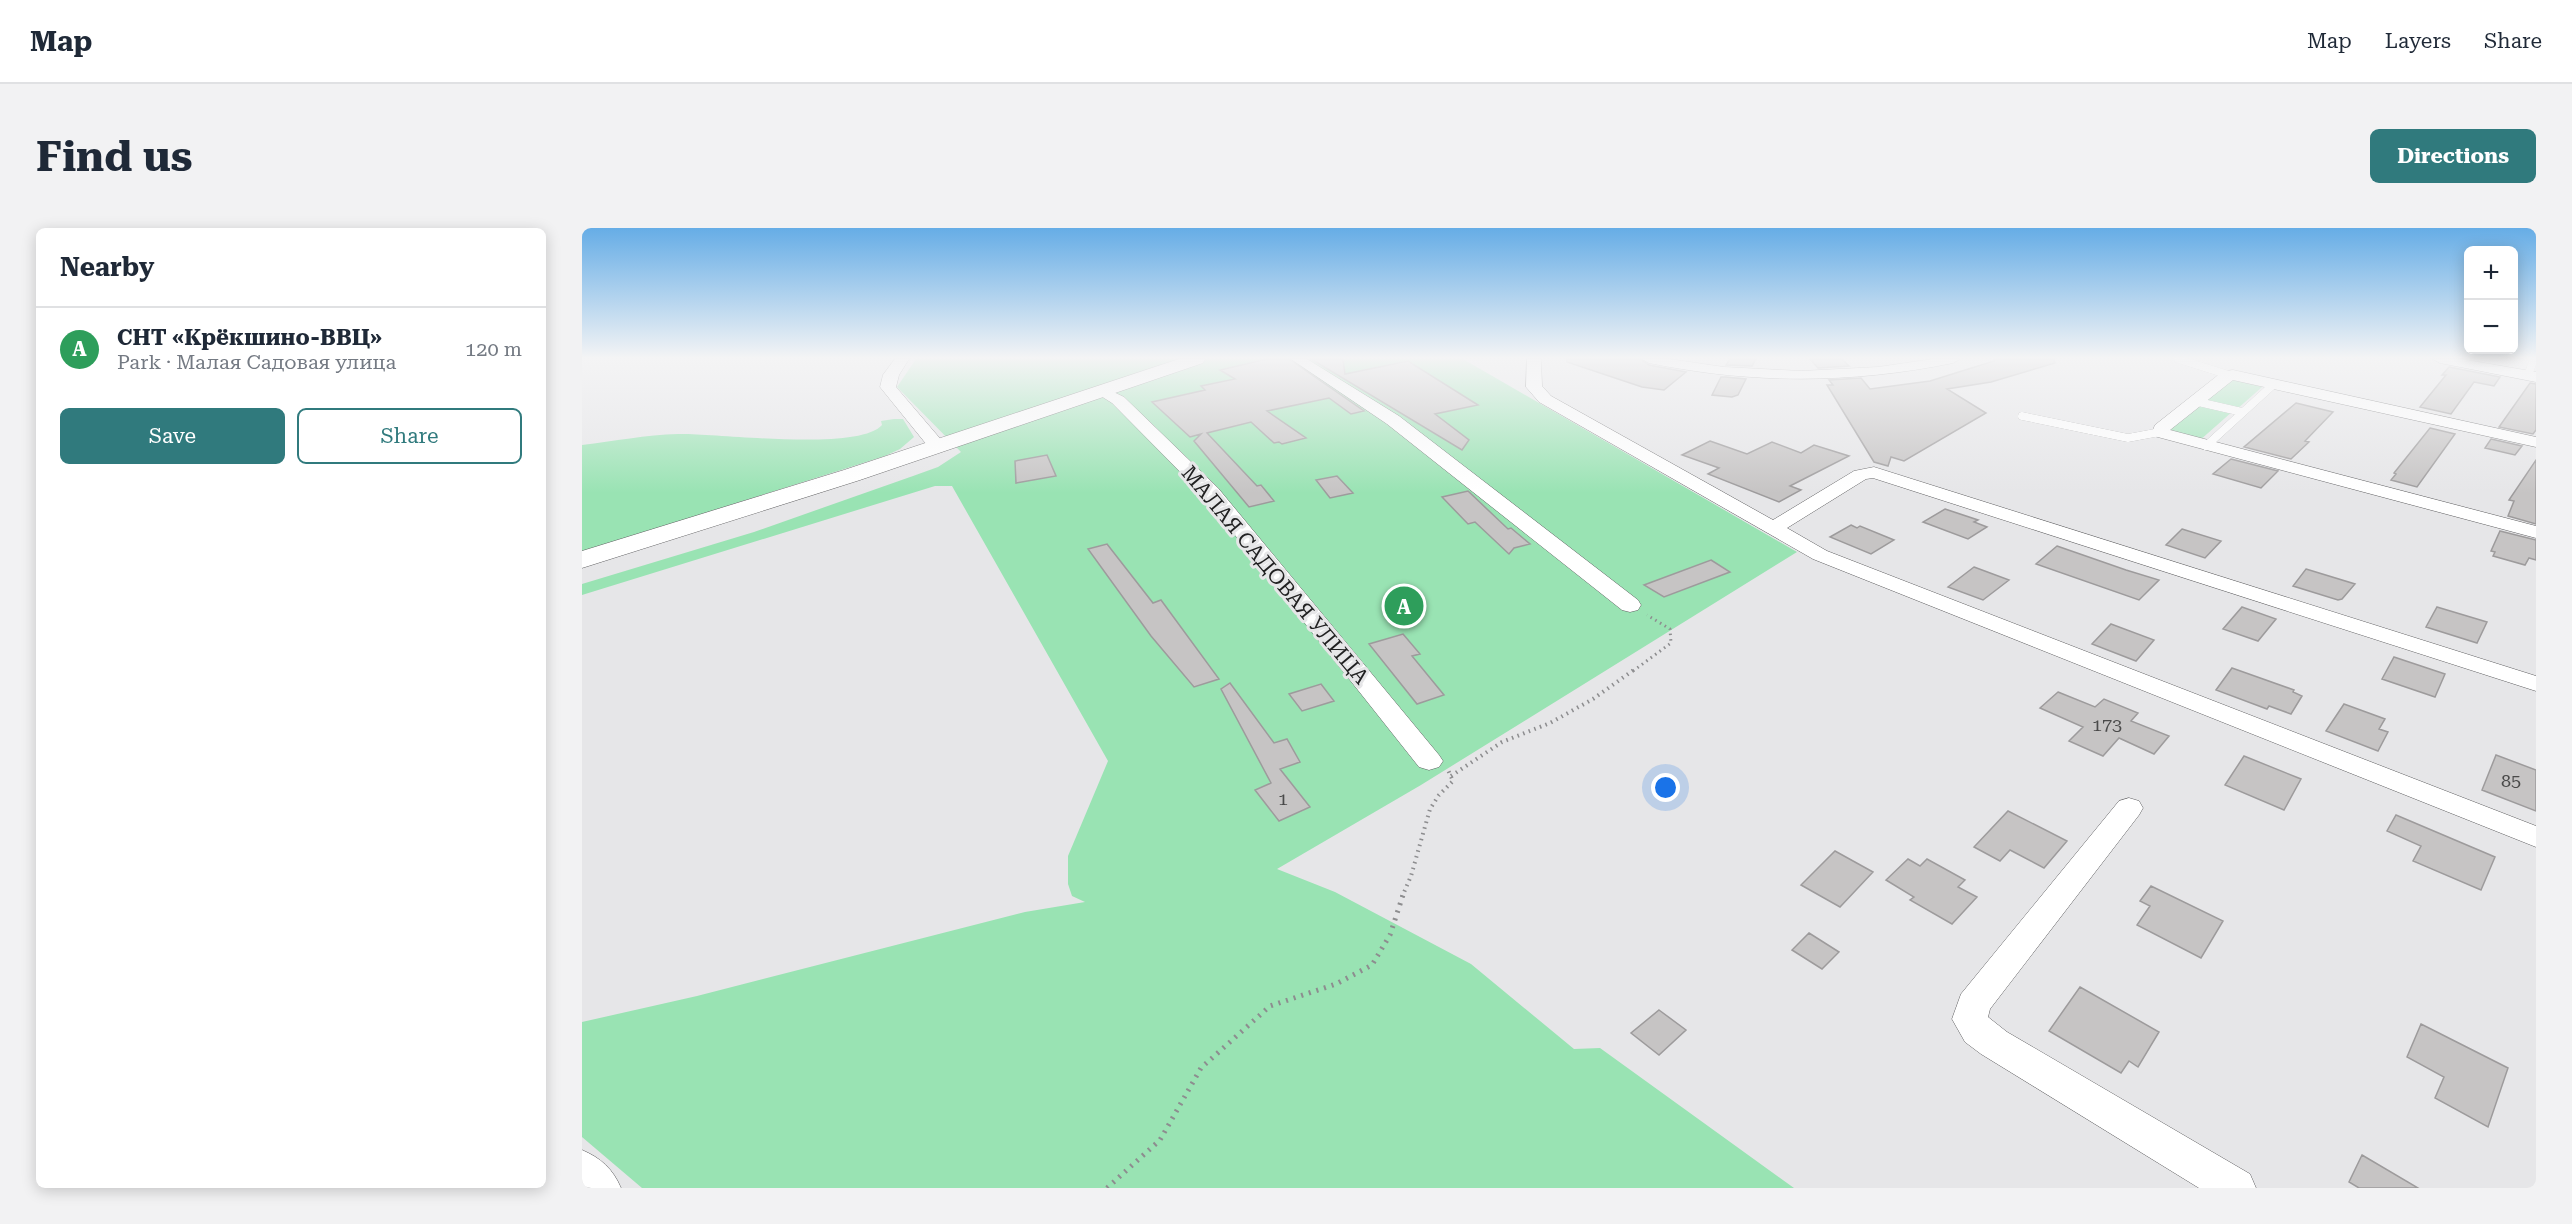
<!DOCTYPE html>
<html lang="en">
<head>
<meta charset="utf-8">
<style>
	:root { --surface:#fff; --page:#f2f2f3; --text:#1f2937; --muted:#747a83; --line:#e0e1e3; --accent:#307a7d }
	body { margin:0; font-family:"Roboto Serif",serif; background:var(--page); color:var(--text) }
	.controls { position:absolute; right:18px; top:18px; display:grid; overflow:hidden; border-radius:9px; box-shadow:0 3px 15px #0003 }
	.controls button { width:54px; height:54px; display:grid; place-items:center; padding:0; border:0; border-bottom:2px solid var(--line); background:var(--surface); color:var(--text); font:30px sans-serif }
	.you { position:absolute; left:1084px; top:560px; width:21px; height:21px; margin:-15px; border:4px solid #fff; border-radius:50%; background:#1a73e8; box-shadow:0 0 0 9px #1a73e833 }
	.badge { display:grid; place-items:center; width:39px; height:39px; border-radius:50%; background:var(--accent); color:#fff; font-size:20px; font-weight:700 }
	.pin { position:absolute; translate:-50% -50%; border:3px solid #fff; box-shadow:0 2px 6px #0006 }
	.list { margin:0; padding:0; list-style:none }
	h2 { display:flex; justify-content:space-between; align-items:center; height:78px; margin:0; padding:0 24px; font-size:26px }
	h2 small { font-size:20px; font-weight:400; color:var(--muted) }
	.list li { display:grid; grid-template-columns:39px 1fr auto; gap:18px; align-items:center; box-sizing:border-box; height:84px; padding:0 24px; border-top:2px solid var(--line) }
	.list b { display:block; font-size:22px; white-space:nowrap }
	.list p { margin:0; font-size:20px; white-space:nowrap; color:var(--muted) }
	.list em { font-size:20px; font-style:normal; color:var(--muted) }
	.actions { display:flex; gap:12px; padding:18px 24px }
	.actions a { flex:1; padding:14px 0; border:2px solid var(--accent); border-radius:9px; text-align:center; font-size:21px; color:var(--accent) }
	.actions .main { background:var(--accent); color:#fff }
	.map { position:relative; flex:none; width:1954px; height:960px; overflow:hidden; border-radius:9px }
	header { display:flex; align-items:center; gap:36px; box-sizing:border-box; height:84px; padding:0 30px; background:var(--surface); border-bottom:2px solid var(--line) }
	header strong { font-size:28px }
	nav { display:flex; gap:33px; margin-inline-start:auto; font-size:21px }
	.intro { display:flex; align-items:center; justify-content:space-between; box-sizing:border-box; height:144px; padding:0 36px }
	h1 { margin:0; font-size:42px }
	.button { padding:15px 27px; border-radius:9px; background:var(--accent); color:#fff; font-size:21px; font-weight:700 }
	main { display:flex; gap:36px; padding:0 36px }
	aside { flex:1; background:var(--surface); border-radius:9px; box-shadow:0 3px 15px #0003 }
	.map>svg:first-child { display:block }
	.green { fill:#99e3b3 }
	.building { fill:#c6c4c4; stroke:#9d9b9c; stroke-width:1.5 }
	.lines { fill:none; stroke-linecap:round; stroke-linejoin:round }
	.service-casing { stroke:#5f5f61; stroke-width:8 }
	.minor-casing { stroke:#5f5f61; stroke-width:1 }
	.secondary-casing { stroke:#5f5f61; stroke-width:1 }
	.path-far2 { stroke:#8d8d8f; stroke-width:3; stroke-dasharray:1.5 4; stroke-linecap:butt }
	.path-far1 { stroke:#8d8d8f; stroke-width:4; stroke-dasharray:1.5 4.5; stroke-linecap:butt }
	.path { stroke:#8d8d8f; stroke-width:5; stroke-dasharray:2 6; stroke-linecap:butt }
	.service { stroke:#fff; stroke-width:8 }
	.minor { fill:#fff; fill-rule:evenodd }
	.secondary { fill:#fff; fill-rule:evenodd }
	.labels { text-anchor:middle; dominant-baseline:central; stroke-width:6; stroke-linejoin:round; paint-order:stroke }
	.number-label { font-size:18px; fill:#4a4a4a }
	.street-label { font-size:21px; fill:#212122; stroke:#e6e6e8 }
</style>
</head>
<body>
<header>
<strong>Map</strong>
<nav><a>Map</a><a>Layers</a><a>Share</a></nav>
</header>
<div class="intro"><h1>Find us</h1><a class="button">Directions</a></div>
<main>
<aside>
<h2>Nearby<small></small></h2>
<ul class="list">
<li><span class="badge" style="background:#2e9e5b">A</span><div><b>СНТ «Крёкшино-ВВЦ»</b><p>Park · Малая Садовая улица</p></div><em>120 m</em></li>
</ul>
<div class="actions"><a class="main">Save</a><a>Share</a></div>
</aside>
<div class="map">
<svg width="1954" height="960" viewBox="0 0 1954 960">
	<rect width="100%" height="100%" fill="#e6e6e8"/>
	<!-- green -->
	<path class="green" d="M 334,131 L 881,131 L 1215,324 L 839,557 L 695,641 L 753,664 L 889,736 L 992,821 L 1018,820 L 1212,960 L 60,960 L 0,909 L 0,794 L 115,768 L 443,684 L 503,674 L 490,668 L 486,656 L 486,628 L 526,533 L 370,258 L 353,258 L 0,367 L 0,356 L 172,304 L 331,248 L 356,239 L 379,224 L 315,159 Z
		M 1650,151 L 1680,159 L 1654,182 L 1620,174 Z
		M 1618,175 L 1651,183 L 1617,213 L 1584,204 Z
		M 312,191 L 321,191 L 332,209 L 318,221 L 303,228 L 0,324 L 0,217 C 32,213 64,207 96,206 C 135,205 276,224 300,197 L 299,193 Z"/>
	<!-- building -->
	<path class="building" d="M 685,131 L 707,131 L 782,183 L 769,186 L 747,170 L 685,183 L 724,210 L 700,216 L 697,214 L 692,215 L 669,194 L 625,205 L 675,258 L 679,257 L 692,273 L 667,279 L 612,213 L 619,206 L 608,209 L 570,174 L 623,162 L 619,158 L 653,151 L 638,142 Z
		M 729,131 L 761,131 L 763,146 L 826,133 L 896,177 L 853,186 L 887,212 L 880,222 Z
		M 985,131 L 1058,131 L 1067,137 L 1104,144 L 1082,162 L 1060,159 L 985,134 Z
		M 1148,131 L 1174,131 L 1170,138 L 1144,137 Z
		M 1228,131 L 1260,131 L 1267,138 L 1236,140 Z
		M 1412,131 L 1472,131 L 1473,135 L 1409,154 L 1365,161 L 1404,185 L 1322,233 L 1309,229 L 1306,238 L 1292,234 L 1245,157 L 1251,157 L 1247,152 L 1279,150 L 1288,161 L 1348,153 L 1412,133 Z
		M 1867,139 L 1918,149 L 1912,158 L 1892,154 L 1869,186 L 1838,179 L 1864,147 L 1860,147 Z
		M 1139,149 L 1143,149 L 1164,151 L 1156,167 L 1150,169 L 1130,167 Z
		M 1948,155 L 1954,156 L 1954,202 L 1951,206 L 1917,199 Z
		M 1714,175 L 1751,184 L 1723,213 L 1727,214 L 1709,231 L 1662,219 Z
		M 1848,200 L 1873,206 L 1835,259 L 1809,252 L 1814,246 L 1812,245 Z
		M 1909,211 L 1940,218 L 1933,227 L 1903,220 Z
		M 1128,213 L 1165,226 L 1190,214 L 1219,225 L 1232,217 L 1267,228 L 1208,258 L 1219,262 L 1197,274 L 1126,246 L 1137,240 L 1100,227 Z
		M 465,227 L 474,248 L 434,255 L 433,233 Z
		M 1649,231 L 1696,243 L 1679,260 L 1631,246 Z
		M 1954,232 L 1954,296 L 1926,288 L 1932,273 L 1927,272 Z
		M 755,248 L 771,265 L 748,270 L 734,252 Z
		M 886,263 L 926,301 L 929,300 L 948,316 L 932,320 L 927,326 L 893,294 L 886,296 L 860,269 Z
		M 1363,281 L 1396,292 L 1392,294 L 1405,299 L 1386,311 L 1341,294 Z
		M 1269,297 L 1275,300 L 1278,298 L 1312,312 L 1289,326 L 1248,309 Z
		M 1600,301 L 1639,313 L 1623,330 L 1584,317 Z
		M 1918,303 L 1954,312 L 1954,332 L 1947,330 L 1943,337 L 1911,328 L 1913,324 L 1909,323 Z
		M 525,316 L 571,375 L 579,372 L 637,451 L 612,459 L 569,408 L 506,321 Z
		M 1475,318 L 1544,342 L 1577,352 L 1557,372 L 1454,336 Z
		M 1129,332 L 1148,344 L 1082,369 L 1062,357 Z
		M 1392,339 L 1427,352 L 1401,372 L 1366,359 Z
		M 1724,341 L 1773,356 L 1760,371 L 1756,372 L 1711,358 Z
		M 1660,379 L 1694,391 L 1676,413 L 1641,401 Z
		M 1855,379 L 1905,394 L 1895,415 L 1844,399 Z
		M 1529,396 L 1572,412 L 1554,433 L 1510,416 Z
		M 821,406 L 838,426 L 830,428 L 862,467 L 835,476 L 787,416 Z
		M 1812,429 L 1863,446 L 1853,469 L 1800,451 Z
		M 1650,440 L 1712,462 L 1711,464 L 1720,468 L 1709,486 L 1687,478 L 1685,481 L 1634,462 Z
		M 648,455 L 692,515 L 705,511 L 718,534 L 698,541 L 728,579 L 697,593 L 673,562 L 689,555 L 639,461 Z
		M 739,456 L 752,473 L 720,483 L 707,466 Z
		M 1476,464 L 1513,479 L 1522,471 L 1556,485 L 1549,493 L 1587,508 L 1572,526 L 1537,510 L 1521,528 L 1487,513 L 1501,499 L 1458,480 Z
		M 1762,476 L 1803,491 L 1797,501 L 1806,504 L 1796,523 L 1744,503 Z
		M 1914,527 L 1954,542 L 1954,583 L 1900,562 Z
		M 1662,528 L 1719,551 L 1702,582 L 1643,557 Z
		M 1426,583 L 1485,613 L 1462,640 L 1428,622 L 1418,633 L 1392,619 Z
		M 1814,587 L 1913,629 L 1899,662 L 1831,633 L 1839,618 L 1805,603 Z
		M 1253,623 L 1291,644 L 1258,679 L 1219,657 Z
		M 1326,631 L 1338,638 L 1345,631 L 1383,652 L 1376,659 L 1395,669 L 1370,696 L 1328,672 L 1332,669 L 1304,652 Z
		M 1569,658 L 1641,693 L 1619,730 L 1555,697 L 1568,678 L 1558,673 Z
		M 1227,705 L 1257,724 L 1240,741 L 1210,722 Z
		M 1498,759 L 1577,804 L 1556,839 L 1547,833 L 1539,845 L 1467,803 Z
		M 1077,782 L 1104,802 L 1077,827 L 1049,805 Z
		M 1839,796 L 1926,840 L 1906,899 L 1853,870 L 1862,849 L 1825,829 Z
		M 1780,927 L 1836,960 L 1777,960 L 1767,954 Z"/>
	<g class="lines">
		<!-- service casing -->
		<g class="service-casing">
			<path id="service" d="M 1596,131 L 1647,147
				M 1946,147 L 1952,131
				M 1612,173 L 1660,184
				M 1440,188 L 1546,210 L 1578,204
				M 1624,218 L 1692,156"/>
		</g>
		<!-- minor casing -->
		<g class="minor-casing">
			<path id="minor" d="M 313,131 L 327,131 L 317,147 L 314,159 L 361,214 L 364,218 L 361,222 L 349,222 L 298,159 L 301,147 Z
				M 709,131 L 725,131 L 817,188 L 1056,372 L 1059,377 L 1056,382 L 1048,384 L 1040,382 L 805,196 Z
				M 945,131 L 959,131 L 960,158 L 969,168 L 1191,292 L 1272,243 L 1292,239 L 1954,448 L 1954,463 L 1291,250 L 1284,251 L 1205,300 L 1245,323 L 1954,598 L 1954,619 L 1231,331 L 957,174 L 944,159 Z
				M 1060,131 L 1087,131 L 1142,139 L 1219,143 L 1296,139 L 1351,131 L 1378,131 L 1371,135 C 1269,156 1169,156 1067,135 Z
				M 1851,131 L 1879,131 L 1954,144 L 1954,154 L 1858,135 Z
				M 1651,142 L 1954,209 L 1954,219 L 1651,152 L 1588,202 L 1954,298 L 1954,310 L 1572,208 L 1570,204 L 1573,197 L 1640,144 Z
				M 519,158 L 542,169 L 636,260 L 857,527 L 861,533 L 857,539 L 847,542 L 837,539 L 622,268 L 530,175 L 511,163 Z
				M 1547,570 L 1557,573 L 1561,580 L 1557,587 L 1408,781 L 1406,789 L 1425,804 L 1668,946 L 1674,960 L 1617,960 L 1399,826 L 1383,814 L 1370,791 L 1379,766 L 1537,573 Z
				M 0,922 C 19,930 31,941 39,960 L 0,960 Z"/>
		</g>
		<!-- secondary casing -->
		<g class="secondary-casing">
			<path id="secondary" d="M 597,131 L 623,131 L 621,135 L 278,252 L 0,340 L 0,323 L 262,242 Z"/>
		</g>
		<!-- path-far2 -->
		<path class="path-far2" d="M 1051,443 L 1089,415 L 1088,401 L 1065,387"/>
		<!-- path-far1 -->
		<path class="path-far1" d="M 869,548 L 920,514 L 968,495 L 1011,471 L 1053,441
			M 820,669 L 829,648 L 848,581 L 857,567 L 871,553 L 866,542"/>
		<!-- path -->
		<path class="path" d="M 525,960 L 578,912 L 619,840 L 688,778 L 754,756 L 790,737 L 808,707 L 821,667"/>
		<!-- service -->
		<use href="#service" class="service"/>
		<!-- minor -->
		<use href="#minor" class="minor"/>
		<!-- secondary -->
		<use href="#secondary" class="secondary"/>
	</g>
	<!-- sky -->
	<linearGradient id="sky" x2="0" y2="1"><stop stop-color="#66ade6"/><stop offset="0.49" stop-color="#f4f4f5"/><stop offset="1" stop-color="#f4f4f5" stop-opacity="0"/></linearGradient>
	<rect width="1954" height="265" fill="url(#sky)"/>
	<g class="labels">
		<!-- number labels -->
		<g class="number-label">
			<text x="1525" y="496">173</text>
			<text x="1929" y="552">85</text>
			<text x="701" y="570">1</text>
		</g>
		<!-- street labels -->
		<g class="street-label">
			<text transform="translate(693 347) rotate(50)">МАЛАЯ САДОВАЯ УЛИЦА</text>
		</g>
	</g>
</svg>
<div class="controls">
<button>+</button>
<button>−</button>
</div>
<div class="you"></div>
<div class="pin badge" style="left:822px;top:378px;background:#2e9e5b">A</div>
</div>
</main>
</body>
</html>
